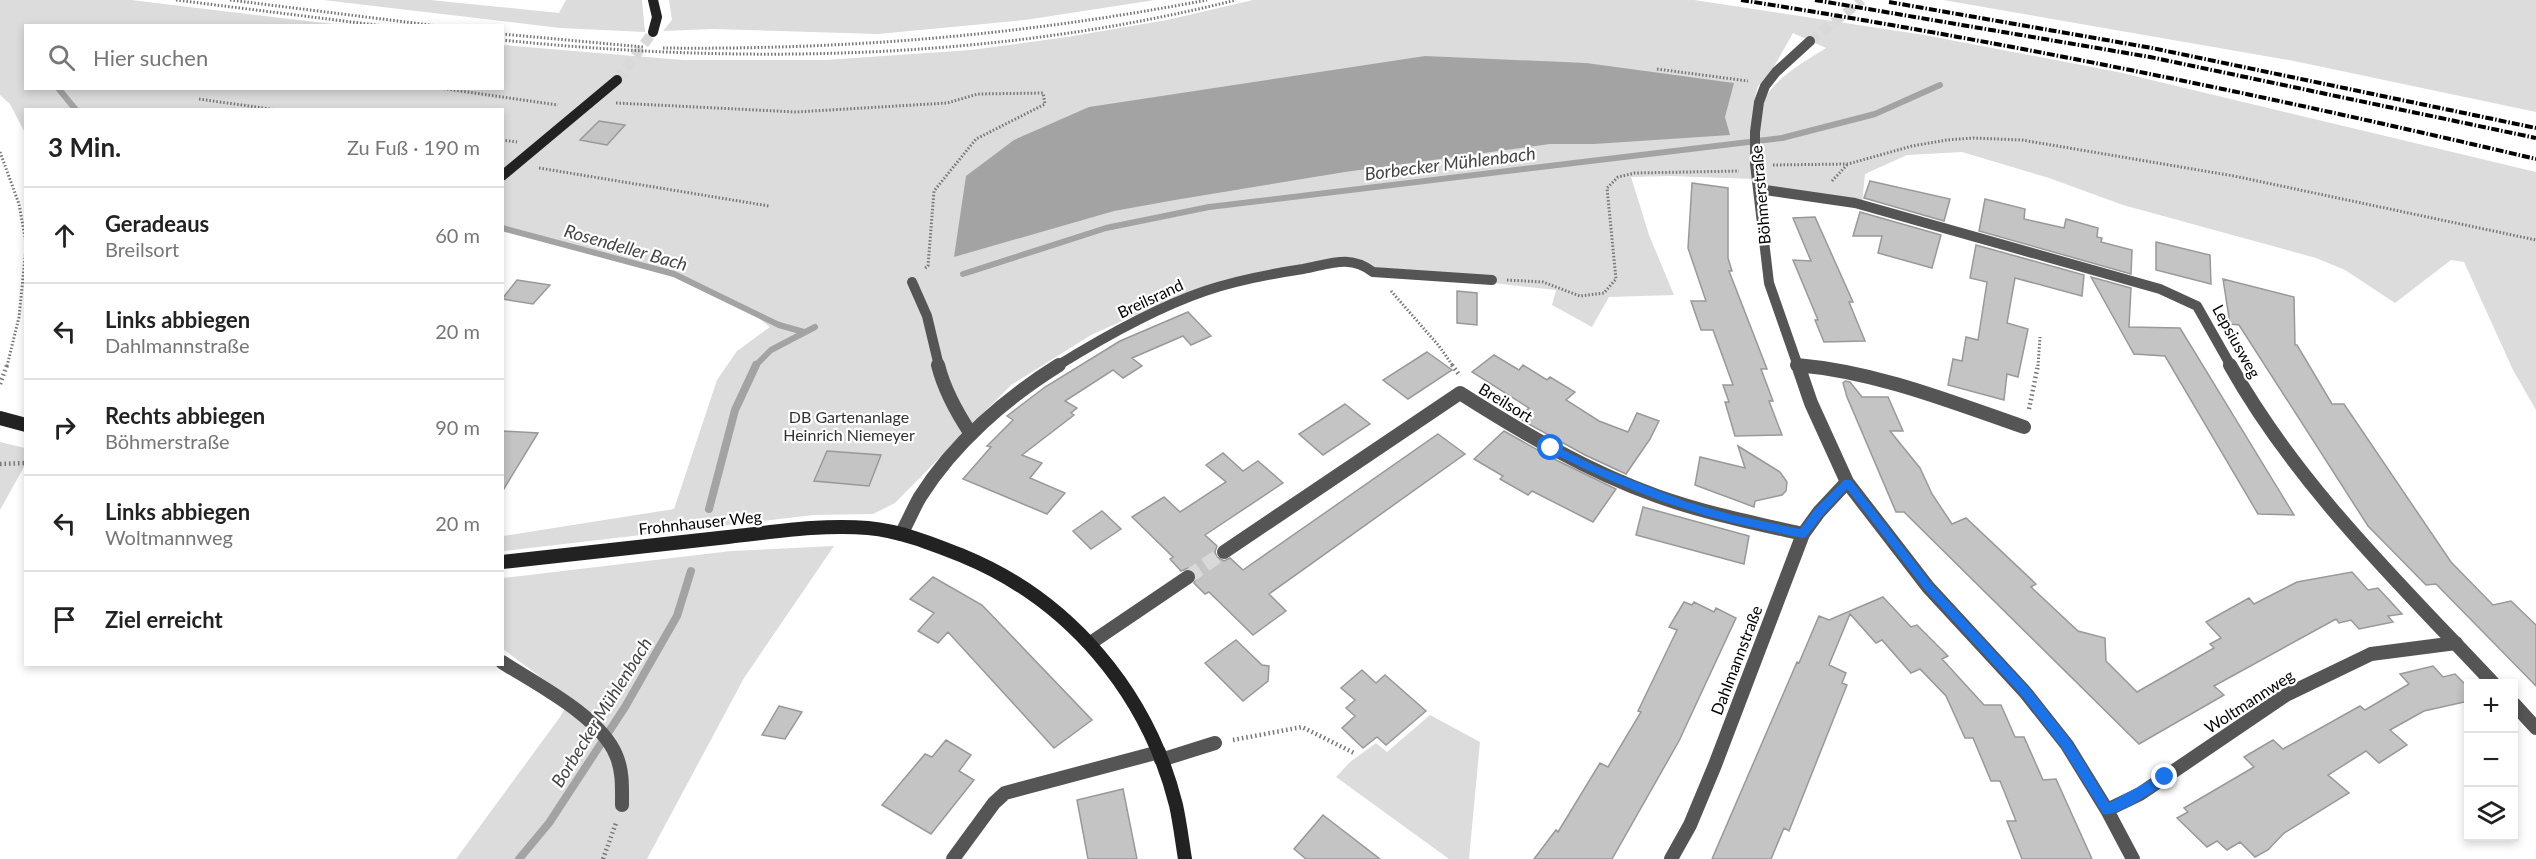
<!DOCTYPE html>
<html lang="de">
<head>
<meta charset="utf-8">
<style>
	:root { --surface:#fff; --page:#f6f6f6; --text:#222; --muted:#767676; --line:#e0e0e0 }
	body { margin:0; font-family:Lato,sans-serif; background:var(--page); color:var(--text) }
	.controls { position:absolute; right:18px; bottom:18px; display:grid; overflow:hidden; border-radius:0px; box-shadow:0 3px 9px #0003 }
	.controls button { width:54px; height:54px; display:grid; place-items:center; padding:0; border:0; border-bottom:2px solid var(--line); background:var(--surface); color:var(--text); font:30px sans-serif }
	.stop { position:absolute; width:18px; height:18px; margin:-14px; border:4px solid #1a73e8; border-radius:50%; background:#fff }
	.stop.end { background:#1a73e8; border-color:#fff; box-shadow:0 2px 6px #0008 }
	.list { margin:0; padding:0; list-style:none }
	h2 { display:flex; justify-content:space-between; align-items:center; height:78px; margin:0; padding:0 24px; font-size:26px }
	h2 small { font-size:20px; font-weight:400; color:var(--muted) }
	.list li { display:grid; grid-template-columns:39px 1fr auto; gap:18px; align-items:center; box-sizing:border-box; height:96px; padding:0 24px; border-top:2px solid var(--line) }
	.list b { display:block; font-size:22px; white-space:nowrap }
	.list p { margin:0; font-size:20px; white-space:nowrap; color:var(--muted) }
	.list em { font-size:20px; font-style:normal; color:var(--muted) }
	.icon { flex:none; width:33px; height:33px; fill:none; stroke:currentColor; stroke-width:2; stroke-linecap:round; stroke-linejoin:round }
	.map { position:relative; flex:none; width:2536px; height:859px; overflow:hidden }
	.search { position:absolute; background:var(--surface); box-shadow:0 3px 9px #0003; left:24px; top:24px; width:480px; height:66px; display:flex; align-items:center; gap:15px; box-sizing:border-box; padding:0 21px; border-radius:0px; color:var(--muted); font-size:22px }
	.panel { position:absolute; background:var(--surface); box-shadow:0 3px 9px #0003; left:24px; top:108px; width:480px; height:558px; border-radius:0px }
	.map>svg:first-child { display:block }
	.green { fill:#dcdcdc }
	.water { fill:#a3a3a3 }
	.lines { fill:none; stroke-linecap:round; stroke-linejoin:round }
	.stream-far1 { stroke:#a3a3a3; stroke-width:6 }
	.stream { stroke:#a3a3a3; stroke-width:8 }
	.building { fill:#c4c4c4; stroke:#999; stroke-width:1.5 }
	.street-tunnel-far1 { stroke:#d9d9d9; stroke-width:10; stroke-dasharray:10 5; stroke-linecap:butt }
	.street-tunnel { stroke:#d9d9d9; stroke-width:14; stroke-dasharray:14 7; stroke-linecap:butt }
	.secondary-tunnel { stroke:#d9d9d9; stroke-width:10; stroke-dasharray:10 5; stroke-linecap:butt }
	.path-far1 { stroke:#777; stroke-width:3; stroke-dasharray:1.5 2; stroke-linecap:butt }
	.path { stroke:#777; stroke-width:4.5; stroke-dasharray:1.5 3; stroke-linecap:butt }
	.lane-far1 { stroke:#555; stroke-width:10 }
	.lane { stroke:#555; stroke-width:14 }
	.street-far1 { stroke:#555; stroke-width:10 }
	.street { stroke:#555; stroke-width:14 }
	.secondary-far1 { stroke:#222; stroke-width:10 }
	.secondary { stroke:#222; stroke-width:14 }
	.rail { stroke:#000; stroke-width:4; stroke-dasharray:8 2 1.5 2; stroke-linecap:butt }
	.route { fill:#1a73e8 }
	.labels { text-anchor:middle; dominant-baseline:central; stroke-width:4.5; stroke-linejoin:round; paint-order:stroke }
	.street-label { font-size:16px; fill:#000; stroke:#fff }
	.park-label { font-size:16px; fill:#333; stroke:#fff }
	.water-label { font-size:18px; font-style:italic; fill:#444; stroke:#fff }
</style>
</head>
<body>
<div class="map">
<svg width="2536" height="859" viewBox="0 0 2536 859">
	<rect width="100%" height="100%" fill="#fff"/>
	<!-- green -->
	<path class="green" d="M 0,0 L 131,0 L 341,25 L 26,26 L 26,88 L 502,88 L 503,45 L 683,60 L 825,60 L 971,50 L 1067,37 L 1167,20 L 1253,0 L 1694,0 L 1924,35 L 2118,72 L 2536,172 L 2536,410 L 2513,370 L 2464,262 L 2451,260 L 2395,303 L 2345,270 L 2316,258 L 2123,205 L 2049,178 L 1962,152 L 1907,155 L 1865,174 L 1862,204 L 1760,188 C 1758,171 1755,115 1763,101 C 1776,77 1804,62 1826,48 L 1793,33 L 1772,70 L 1758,86 L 1754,101 L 1751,131 L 1755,179 L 1670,176 L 1631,177 L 1649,235 L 1674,295 L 1609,297 L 1592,327 L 1552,305 L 1556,290 L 1493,283 L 1490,276 L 1384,268 L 1375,270 L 1364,261 L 1215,284 L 1180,295 L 1091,335 L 1011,385 L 895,503 L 873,514 L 814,515 L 503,551 L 503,536 L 674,509 L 717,380 L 737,351 L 770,327 L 747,309 L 670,270 L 637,266 L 603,254 L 503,227 L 502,110 L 26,110 L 25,133 L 10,104 L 0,95 Z
		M 323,0 L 430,0 L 559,13 L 566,0 L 642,0 L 645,32 L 560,28 Z
		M 669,0 L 1155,0 L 1025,20 L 878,34 L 712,29 L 663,31 L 672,20 Z
		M 1943,0 L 2536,0 L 2536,112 L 2294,61 Z
		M 0,442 L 25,448 L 25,465 L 0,510 Z
		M 834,546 L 744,678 L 647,859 L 456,859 L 560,717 L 570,699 L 503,649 L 503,578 L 731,551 Z
		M 1430,715 L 1480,742 L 1469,859 L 1449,859 L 1336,777 L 1350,762 L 1376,743 L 1387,752 Z"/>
	<!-- water -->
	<path class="water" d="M 1425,56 L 1586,63 L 1734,83 L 1725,117 L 1730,135 L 1594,144 L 1550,144 L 1345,172 L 1175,200 L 1114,211 L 954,257 L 966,176 L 1014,140 L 1089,107 Z"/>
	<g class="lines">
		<!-- stream-far1 -->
		<path class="stream-far1" d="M 58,88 L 76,110
			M 502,228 L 674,274 L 779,325 L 804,332
			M 963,274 L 1106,228 L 1209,207 L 1782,138 L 1875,114 L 1940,85
			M 755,366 L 771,350 L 815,327"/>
		<!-- stream -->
		<path class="stream" d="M 709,509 L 735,410 L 756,365
			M 519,859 L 549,823 L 625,707 L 677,616 L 691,571"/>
	</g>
	<!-- building -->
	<path class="building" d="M 599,121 L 625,125 L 607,145 L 580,140 Z
		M 1870,181 L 1950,199 L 1944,221 L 1864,198 Z
		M 1692,183 L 1728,188 L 1728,258 L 1732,271 L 1729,271 L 1767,369 L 1761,369 L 1773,401 L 1769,401 L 1782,435 L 1735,436 L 1725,402 L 1729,402 L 1723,385 L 1733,385 L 1713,330 L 1701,330 L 1691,301 L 1706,301 L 1688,248 Z
		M 1985,199 L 2025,209 L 2024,219 L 2064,228 L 2066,219 L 2098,228 L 2097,237 L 2102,238 L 2101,242 L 2132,250 L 2131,274 L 1979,231 Z
		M 1860,212 L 1941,235 L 1932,268 L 1878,253 L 1882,236 L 1853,236 Z
		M 1815,217 L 1853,302 L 1849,302 L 1865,341 L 1824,342 L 1815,320 L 1818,320 L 1793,260 L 1811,261 L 1793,218 Z
		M 2156,242 L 2210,255 L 2211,284 L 2156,270 Z
		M 1976,245 L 2084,275 L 2082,296 L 2015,278 L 2007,323 L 2028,329 L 2018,377 L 2007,374 L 2004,400 L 1948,385 L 1953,359 L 1962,361 L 1966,337 L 1978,340 L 1987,282 L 1970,278 Z
		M 2091,277 L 2131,288 L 2129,327 L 2180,328 L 2294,515 L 2258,514 L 2165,356 L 2134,354 Z
		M 2223,279 L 2294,297 L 2295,345 L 2297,345 L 2332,404 L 2344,404 L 2451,562 L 2493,605 L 2511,601 L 2536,625 L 2536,686 L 2436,584 L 2426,585 L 2368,526 L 2239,325 L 2230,324 Z
		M 517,280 L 550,285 L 533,304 L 502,299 Z
		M 1457,291 L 1477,293 L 1477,325 L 1457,323 Z
		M 1188,312 L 1211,336 L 1191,345 L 1183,336 L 1132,358 L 1142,366 L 1123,378 L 1113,370 L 1065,401 L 1077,408 L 1071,413 L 1074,415 L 1022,455 L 1042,463 L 1030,478 L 1065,493 L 1047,514 L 963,479 L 991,447 L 987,446 L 1013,420 L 1007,416 L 1045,387 L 1120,341 Z
		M 1427,352 L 1452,370 L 1408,399 L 1383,380 Z
		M 1494,355 L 1519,370 L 1523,365 L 1547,380 L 1550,377 L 1575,392 L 1566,400 L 1599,421 L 1628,432 L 1637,413 L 1659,421 L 1650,439 L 1626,474 L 1585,455 L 1518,418 L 1529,408 L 1472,372 Z
		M 1845,381 L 1850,382 L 1862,397 L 1888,397 L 1903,431 L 1890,431 L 1920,468 L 1932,494 L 1952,524 L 1966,518 L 2036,584 L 2031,587 L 2078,631 L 2105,638 L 2106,661 L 2137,692 L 2214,648 L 2210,644 L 2221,638 L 2206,622 L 2249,598 L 2254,604 L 2297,582 L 2352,572 L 2368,590 L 2378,588 L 2402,614 L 2388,616 L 2393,622 L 2359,629 L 2351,620 L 2339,623 L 2336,619 L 2214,686 L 2224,695 L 2139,744 L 1904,512 L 1896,512 L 1847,397 L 1843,383 Z
		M 1345,404 L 1370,424 L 1323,455 L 1299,434 Z
		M 502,431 L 538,433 L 502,492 Z
		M 1504,431 L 1552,458 L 1616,489 L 1593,522 L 1532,491 L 1528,495 L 1500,479 L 1503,476 L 1474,459 Z
		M 1438,434 L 1465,454 L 1269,594 L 1286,611 L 1253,635 L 1209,592 L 1205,594 L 1194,583 L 1197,577 L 1195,572 L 1188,568 L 1181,571 L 1170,559 L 1173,557 L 1132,517 L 1164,497 L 1180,512 L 1226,482 L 1206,465 L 1223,453 L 1243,471 L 1258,461 L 1283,483 L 1205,535 L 1217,546 L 1215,552 L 1217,557 L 1224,561 L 1230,558 L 1243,570 Z
		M 1738,446 L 1780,472 L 1787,482 L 1786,491 L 1782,495 L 1755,501 L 1754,507 L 1695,485 L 1700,457 L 1745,468 Z
		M 827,451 L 881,455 L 869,486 L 814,481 Z
		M 1643,507 L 1749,536 L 1744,564 L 1636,535 Z
		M 1102,511 L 1121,529 L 1091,549 L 1073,531 Z
		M 933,577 L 982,605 L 1092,720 L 1054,748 L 948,632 L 938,643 L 918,631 L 934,613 L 910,599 Z
		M 1883,597 L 1911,627 L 1917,625 L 1948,656 L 1942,659 L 1984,705 L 2001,705 L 2015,737 L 2024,737 L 2043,780 L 2056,779 L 2092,859 L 2022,859 L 2007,821 L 2016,821 L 2000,781 L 1991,781 L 1973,738 L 1965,738 L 1946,696 L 1920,669 L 1911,673 L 1882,640 L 1876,643 L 1850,614 L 1829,665 L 1846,673 L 1842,683 L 1847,685 L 1789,831 L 1784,828 L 1771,859 L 1712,859 L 1797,662 L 1799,663 L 1819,616 L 1829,620 Z
		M 1684,602 L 1692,605 L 1694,602 L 1714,612 L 1716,608 L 1736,618 L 1679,741 L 1612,859 L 1534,859 L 1556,830 L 1558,832 L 1600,763 L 1608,767 L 1641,712 L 1638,711 L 1677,630 L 1669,627 Z
		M 1236,640 L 1262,665 L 1269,666 L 1268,681 L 1243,701 L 1205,663 Z
		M 2433,666 L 2443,677 L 2455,674 L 2469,688 L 2469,701 L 2424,711 L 2390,730 L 2407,745 L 2379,763 L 2366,751 L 2328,775 L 2349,793 L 2284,833 L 2268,850 L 2255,857 L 2240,842 L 2227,850 L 2217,841 L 2207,847 L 2177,818 L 2188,812 L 2184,808 L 2254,767 L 2244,757 L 2273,740 L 2283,749 L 2360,706 L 2365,710 L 2409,684 L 2400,674 Z
		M 1362,670 L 1376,683 L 1385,675 L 1426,711 L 1386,745 L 1377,737 L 1363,748 L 1342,728 L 1355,716 L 1346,708 L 1355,700 L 1341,688 Z
		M 779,706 L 802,712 L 785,739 L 762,735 Z
		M 946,740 L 971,755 L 959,771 L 974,780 L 931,834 L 882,805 L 925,754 L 932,757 Z
		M 1123,789 L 1137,859 L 1088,859 L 1077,800 Z
		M 1323,815 L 1380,859 L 1306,859 L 1294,849 Z"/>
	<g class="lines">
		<!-- street-tunnel-far1 -->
		<path class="street-tunnel-far1" d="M 1810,41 L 1862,0"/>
		<!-- street-tunnel -->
		<path class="street-tunnel" d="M 1188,577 L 1224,552"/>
		<!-- secondary-tunnel -->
		<path class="secondary-tunnel" d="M 617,80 L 653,32"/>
		<!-- path-far1 -->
		<path class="path-far1" d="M 176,0 L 384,26
			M 230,0 L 438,26
			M 502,34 L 643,47
			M 502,40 C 746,65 997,60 1236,0
			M 663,48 C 851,50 1023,35 1207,0
			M 1657,69 L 1748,81
			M 440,88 L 558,105
			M 199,99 L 277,110
			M 616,103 L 796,112 L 947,103 L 978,94 L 1043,93 L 1045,104 L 976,139 L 934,191 L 928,266 L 924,269
			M 502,140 L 517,142
			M 0,152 L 19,204 L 26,243
			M 1773,165 L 1848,164 L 1912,146 L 1947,140 L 1973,138 L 2022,140 L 2234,176 L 2536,240
			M 539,168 L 769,206
			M 1832,181 L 1847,165
			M 1507,280 L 1543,282 L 1580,296 L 1604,293 L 1616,279 L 1607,188 L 1618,177 L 1635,173 L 1739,171
			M 1391,291 L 1439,346 L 1453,366
			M 7,366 L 19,317 L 26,248
			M 2038,366 L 2040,337"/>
		<!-- path -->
		<path class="path" d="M 1452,365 L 1460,376
			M 0,384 L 7,365
			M 2029,409 L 2038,365
			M 0,464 L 26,463
			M 1233,740 L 1302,727 L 1356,754
			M 603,859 L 616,823"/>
		<!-- lane-far1 -->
		<path class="lane-far1" d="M 912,282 L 927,316 L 939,366"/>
		<!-- lane -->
		<path class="lane" d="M 938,365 C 944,389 957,413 971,434
			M 502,662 C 536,684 600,716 616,755 C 623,771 622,788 622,805
			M 1161,760 L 1215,743"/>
		<!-- street-far1 -->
		<path class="street-far1" d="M 1758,189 L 1855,203 L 2160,289 L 2197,306 L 2231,366
			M 1797,365 L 1811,366
			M 1057,366 C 1099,340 1158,307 1205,291 C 1237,280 1270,274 1303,269 C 1330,264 1350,254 1373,272 L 1492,280
			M 1798,366 L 1769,283 L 1755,164 L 1755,132 L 1759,102 L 1765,86 L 1776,72 L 1810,41"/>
		<!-- street -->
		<path class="street" d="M 1797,365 C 1877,372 1949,401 2024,427
			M 1798,365 L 1811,403 L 1847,482 L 1928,587 L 2025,692 L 2067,745 L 2107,810 L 2133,859
			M 2230,365 C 2298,486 2400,584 2494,684
			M 901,534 C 908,522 913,509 920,497 C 954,443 1006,398 1059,365
			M 1224,552 L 1460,393 C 1523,433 1587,471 1657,496 C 1705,513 1754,523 1803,534
			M 1092,642 L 1188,577
			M 2514,704 L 2536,728
			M 2107,810 L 2140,794 L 2286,695 L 2371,654 L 2456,643
			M 953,859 L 994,803 L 1005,793 L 1159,752
			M 1671,859 L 1690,825 L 1715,765 L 1803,534 L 1819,512 L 1847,482"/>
		<!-- secondary-far1 -->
		<path class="secondary-far1" d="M 653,0 L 657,17 L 653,32
			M 502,176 L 617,80"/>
		<!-- secondary -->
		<path class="secondary" d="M 0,418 L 26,425
			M 502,562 C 577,554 652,545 728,537 C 774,532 821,524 868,528 C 901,531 933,544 963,556 C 1070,600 1148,693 1176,805 C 1180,823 1182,841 1185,859"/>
		<!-- rail -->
		<path class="rail" d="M 1741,0 C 2008,42 2273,97 2536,159
			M 1815,0 L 2150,57 L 2536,138
			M 1889,2 L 2152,48 L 2536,128"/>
	</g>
	<!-- route -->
	<path class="route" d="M 1551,444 L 1598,467 L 1687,502 L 1733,515 L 1800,529 L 1815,509 L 1844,480 L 1851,480 L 1932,584 L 2029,688 L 2071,741 L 2109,803 L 2165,772 L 2169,774 L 2169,781 C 2156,790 2116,818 2103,814 L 2062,748 L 2021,695 L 1925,590 L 1847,489 L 1823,515 L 1806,537 L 1803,538 C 1762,529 1722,522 1682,508 C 1636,493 1591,473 1547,450 L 1546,448 Z"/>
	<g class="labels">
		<!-- street labels -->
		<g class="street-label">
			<text transform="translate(1760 195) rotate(-95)">Böhmerstraße</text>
			<text transform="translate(1150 298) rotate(-25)">Breilsrand</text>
			<text transform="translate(2237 341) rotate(61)">Lepsiusweg</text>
			<text transform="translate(1506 402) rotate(31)">Breilsort</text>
			<text transform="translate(700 522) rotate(-6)">Frohnhauser Weg</text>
			<text transform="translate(1736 660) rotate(-69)">Dahlmannstraße</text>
			<text transform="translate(2249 701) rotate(-33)">Woltmannweg</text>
		</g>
		<!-- park labels -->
		<g class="park-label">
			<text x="849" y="416">DB Gartenanlage<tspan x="849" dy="18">Heinrich Niemeyer</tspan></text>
		</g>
		<!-- water labels -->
		<g class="water-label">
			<text transform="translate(1450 163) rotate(-7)">Borbecker Mühlenbach</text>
			<text transform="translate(626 247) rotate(16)">Rosendeller Bach</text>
			<text transform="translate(601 712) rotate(-58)">Borbecker Mühlenbach</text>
		</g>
	</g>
</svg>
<div class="controls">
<button>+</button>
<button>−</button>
<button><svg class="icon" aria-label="layers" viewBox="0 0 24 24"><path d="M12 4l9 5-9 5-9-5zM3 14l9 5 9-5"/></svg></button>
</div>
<div class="stop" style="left:1551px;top:448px"></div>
<div class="stop end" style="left:2165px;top:777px"></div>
<div class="search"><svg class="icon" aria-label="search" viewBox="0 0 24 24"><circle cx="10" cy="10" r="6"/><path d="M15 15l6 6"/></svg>Hier suchen</div>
<section class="panel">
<h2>3 Min.<small>Zu Fuß · 190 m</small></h2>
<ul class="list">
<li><svg class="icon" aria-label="ahead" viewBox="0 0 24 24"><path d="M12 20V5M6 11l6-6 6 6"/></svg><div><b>Geradeaus</b><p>Breilsort</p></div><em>60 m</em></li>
<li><svg class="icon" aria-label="left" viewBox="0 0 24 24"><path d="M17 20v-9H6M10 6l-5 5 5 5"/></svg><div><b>Links abbiegen</b><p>Dahlmannstraße</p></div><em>20 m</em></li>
<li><svg class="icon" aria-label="right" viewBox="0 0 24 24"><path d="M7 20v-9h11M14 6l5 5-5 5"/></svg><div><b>Rechts abbiegen</b><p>Böhmerstraße</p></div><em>90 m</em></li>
<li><svg class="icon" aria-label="left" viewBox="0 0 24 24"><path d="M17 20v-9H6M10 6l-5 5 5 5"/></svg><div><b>Links abbiegen</b><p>Woltmannweg</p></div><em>20 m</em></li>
<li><svg class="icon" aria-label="arrive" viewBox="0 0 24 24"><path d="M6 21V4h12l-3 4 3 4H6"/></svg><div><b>Ziel erreicht</b></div></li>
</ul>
</section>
</div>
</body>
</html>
